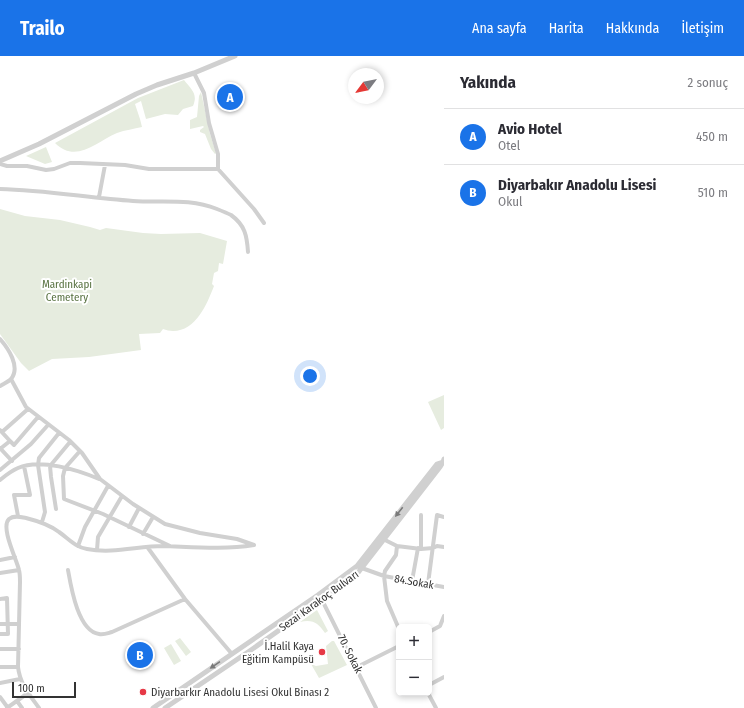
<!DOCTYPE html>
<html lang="tr">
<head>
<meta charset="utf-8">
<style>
	:root { --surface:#fff; --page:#f2f2f3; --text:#2b2b33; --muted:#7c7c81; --line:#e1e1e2; --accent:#1a73e8 }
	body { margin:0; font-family:"Fira Sans Condensed",sans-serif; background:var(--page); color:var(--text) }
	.controls { position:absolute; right:12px; bottom:12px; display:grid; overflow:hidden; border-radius:6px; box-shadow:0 2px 6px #0003 }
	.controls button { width:36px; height:36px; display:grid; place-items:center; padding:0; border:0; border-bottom:1px solid var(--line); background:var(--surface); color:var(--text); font:20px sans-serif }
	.compass { position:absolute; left:348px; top:12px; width:36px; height:36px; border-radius:50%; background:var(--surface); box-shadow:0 2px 6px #0003; rotate:238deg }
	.scale { position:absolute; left:12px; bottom:10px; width:64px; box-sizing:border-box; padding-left:4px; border:2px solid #333; border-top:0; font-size:11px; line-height:14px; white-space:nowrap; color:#333; -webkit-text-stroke:3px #fff; paint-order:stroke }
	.you { position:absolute; left:310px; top:320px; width:14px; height:14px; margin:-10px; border:3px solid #fff; border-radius:50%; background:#1a73e8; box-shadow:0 0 0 6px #1a73e833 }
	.badge { display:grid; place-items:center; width:26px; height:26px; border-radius:50%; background:var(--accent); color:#fff; font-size:13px; font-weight:700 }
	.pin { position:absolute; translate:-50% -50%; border:2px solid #fff; box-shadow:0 1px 4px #0006 }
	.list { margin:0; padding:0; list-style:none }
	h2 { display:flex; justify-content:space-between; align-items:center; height:52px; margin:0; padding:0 16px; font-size:17px }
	h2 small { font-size:13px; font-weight:400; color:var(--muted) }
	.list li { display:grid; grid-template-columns:26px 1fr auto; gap:12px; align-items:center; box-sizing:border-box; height:56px; padding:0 16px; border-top:1px solid var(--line) }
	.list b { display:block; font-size:15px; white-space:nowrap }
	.list p { margin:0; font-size:13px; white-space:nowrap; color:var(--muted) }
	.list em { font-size:13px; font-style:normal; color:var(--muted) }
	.map { position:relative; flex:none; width:444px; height:652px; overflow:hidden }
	header { display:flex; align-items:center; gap:24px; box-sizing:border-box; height:56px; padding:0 20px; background:var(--accent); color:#fff }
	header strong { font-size:19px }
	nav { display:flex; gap:22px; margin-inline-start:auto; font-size:14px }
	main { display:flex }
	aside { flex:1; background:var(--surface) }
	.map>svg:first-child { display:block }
	.green { fill:#e6ecdf }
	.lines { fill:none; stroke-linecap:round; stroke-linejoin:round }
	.minor { stroke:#d0d0d0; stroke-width:4 }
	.tertiary { stroke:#d0d0d0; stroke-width:5 }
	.oneway { fill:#7a7a7a }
	.poi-dot { fill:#e63946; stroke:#fff; stroke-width:1.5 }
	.labels { text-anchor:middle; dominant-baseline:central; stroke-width:4; stroke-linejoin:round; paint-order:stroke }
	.park-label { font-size:11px; fill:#56703f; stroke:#fff }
	.street-label { font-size:11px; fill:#333; stroke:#fff }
	.poi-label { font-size:11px; fill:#333; stroke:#fff; text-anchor:end }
</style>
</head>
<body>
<header>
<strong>Trailo</strong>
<nav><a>Ana sayfa</a><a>Harita</a><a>Hakkında</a><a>İletişim</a></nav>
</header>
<main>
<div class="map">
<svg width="444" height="652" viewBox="0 0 444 652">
	<rect width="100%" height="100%" fill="#fff"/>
	<!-- green -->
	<path class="green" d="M 184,24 C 192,34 198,38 193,50 L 183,53 L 178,59 L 165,58 L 146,63 L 141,45 L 135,48 L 140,63 L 142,71 C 134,73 125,74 117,77 C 96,86 76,108 55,87 L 138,42 Z
		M 201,36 L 210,78 L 216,97 L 215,98 L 211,93 L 205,78 L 200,76 L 200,74 L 204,71 L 203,70 L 190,73 L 190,64 L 197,61 L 199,40 Z
		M 46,91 L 52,106 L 45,108 L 26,100 Z
		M 0,153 L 25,160 L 60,164 L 90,171 L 100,174 L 106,172 L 143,177 L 161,178 L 200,177 L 227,185 L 223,208 L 219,207 L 218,215 L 214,217 L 212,228 L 214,230 C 207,248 196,275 173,275 C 170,275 166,274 163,273 L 160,277 L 139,278 L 141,294 L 89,301 L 52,303 L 29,315 L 21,307 L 0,278 Z
		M 444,339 L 444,372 L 441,374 L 428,346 Z
		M 317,554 L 328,575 L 325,577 C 318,567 313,563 300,566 Z
		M 180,582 L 191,596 L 186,600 L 175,585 Z
		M 332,585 L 334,585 L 347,609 L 319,622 L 311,608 L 316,610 L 328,608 L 326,590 Z
		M 171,588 L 181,605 L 174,609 L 164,592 Z"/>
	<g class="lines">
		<!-- minor -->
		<path class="minor" d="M 194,17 L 204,37 L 209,67 L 218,98 L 218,113 L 254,153 L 264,167
			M 0,108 L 7,110 L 27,110 L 46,114 L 54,113 L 70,107 L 80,107 L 125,109 L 149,113 L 218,113
			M 0,133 C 45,134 89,142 133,145 C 163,147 189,142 217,153 C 222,155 227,157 231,159 C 245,169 247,180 248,196
			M 99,141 L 105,109
			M 0,283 C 8,292 21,311 11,323 C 8,326 3,328 0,330
			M 11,323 L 26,351 L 69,384 L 82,397 L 100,423 L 133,448 L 165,468 L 200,477 L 237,483 L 254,489
			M 0,374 L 10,385 L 0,393
			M 2,376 L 28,353
			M 10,385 L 14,389 L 38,361
			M 0,392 L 12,405
			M 80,395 L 65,412 L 63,420 L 64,443 L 103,458 L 170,490
			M 0,414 L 31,388 L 48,369
			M 0,424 C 6,419 11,415 18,412 C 40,402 78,414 99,423
			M 56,453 L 51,421 L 50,410 L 70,386
			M 18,460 L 14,439 L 30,439 L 24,410
			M 42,466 L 45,456 L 38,409 L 39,402 L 59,377
			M 129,471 L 139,452
			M 143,478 L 153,461
			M 385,484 L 397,490 L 421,493 L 433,492 L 437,490 L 444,491
			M 78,490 L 85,471 L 108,430
			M 397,490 L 396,499 L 385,515 L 384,520 L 387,545 L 399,573
			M 148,492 L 185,543 L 232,598
			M 421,493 L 421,459
			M 97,494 L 98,481 L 122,440
			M 0,504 L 15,501
			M 359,511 L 384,520 L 444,531
			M 68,514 C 71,531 78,575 99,578 C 104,579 108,577 112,576 L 185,543
			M 0,517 L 19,514
			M 412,525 L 418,492
			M 428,528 L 437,459 L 444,461
			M 0,543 L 7,542 L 8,578 L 0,578
			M 322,544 L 376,652
			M 0,568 L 19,568
			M 429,576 L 440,570 L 444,560
			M 0,593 L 19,593
			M 0,611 L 18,611
			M 357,611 L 399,590
			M 0,627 L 20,623
			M 429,629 L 444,621
			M 428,637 L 436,652
			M 0,641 L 8,652
			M 17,645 L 22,652
			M 7,652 L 28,637
			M 39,652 C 29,638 20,628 18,611 L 20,526 C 20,522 20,518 19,514 C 17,504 0,471 9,463 C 14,459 20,461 26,462 C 38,465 50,469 59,476 C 69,483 75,491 87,493 C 113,498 138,490 163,490 C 193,491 224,494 254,489"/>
		<!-- tertiary -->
		<path class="tertiary" d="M 0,105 L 39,88 L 136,38 L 157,29 L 194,17 L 235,0
			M 153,652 L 318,539 L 357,510 L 437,408 L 443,406 L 444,403
			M 165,652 L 251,594 L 342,530 L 357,518 L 440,411 L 443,406"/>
	</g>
	<!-- one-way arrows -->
	<defs><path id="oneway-solid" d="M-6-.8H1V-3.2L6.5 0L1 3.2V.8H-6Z"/></defs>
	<g class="oneway">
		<use href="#oneway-solid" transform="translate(399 456) rotate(128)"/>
		<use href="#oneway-solid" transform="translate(215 609) rotate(146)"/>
	</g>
	<!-- markers -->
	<g class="poi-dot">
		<circle cx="322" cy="596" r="4"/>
		<circle cx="143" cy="636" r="4"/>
	</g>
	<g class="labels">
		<!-- park labels -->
		<g class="park-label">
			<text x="67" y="228">Mardinkapi<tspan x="67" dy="13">Cemetery</tspan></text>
		</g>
		<!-- street labels -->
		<g class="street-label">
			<text transform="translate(414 526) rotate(10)">84.Sokak</text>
			<text transform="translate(319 545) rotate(-36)">Sezai Karakoç Bulvarı</text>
			<text transform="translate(350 598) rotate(63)">70. Sokak</text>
		</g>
		<!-- poi labels -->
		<g class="poi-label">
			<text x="314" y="590">İ.Halil Kaya<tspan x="314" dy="13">Eğitim Kampüsü</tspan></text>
			<text x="151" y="636" text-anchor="start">Diyarbarkır Anadolu Lisesi Okul Binası 2</text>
		</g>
	</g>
</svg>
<div class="controls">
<button>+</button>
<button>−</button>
</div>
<svg class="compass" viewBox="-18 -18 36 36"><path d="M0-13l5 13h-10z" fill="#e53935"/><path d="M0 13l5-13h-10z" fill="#7c7c81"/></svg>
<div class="scale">100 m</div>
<div class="you"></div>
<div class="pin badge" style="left:230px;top:41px">A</div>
<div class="pin badge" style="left:140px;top:599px">B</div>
</div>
<aside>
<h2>Yakında<small>2 sonuç</small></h2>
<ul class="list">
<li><span class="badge">A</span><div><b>Avio Hotel</b><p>Otel</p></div><em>450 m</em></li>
<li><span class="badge">B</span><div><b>Diyarbakır Anadolu Lisesi</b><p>Okul</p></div><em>510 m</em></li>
</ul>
</aside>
</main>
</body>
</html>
